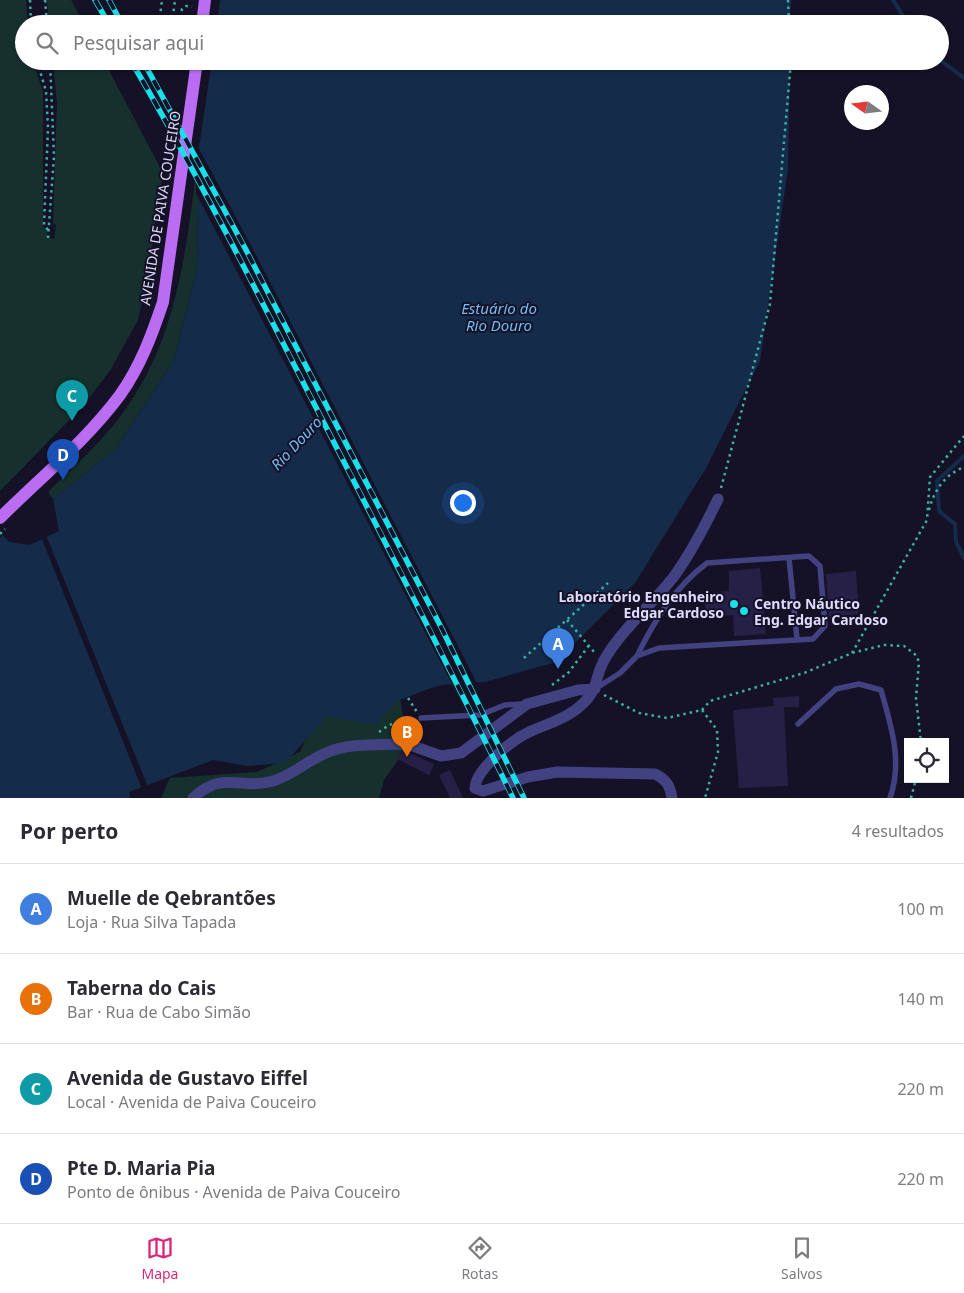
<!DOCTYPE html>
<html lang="pt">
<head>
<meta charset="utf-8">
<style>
	:root { --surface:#fff; --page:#f7f7f7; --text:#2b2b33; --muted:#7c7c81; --line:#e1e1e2; --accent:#db2777 }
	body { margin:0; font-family:"Noto Sans",sans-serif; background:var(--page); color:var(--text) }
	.controls { position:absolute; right:15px; bottom:15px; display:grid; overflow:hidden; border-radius:0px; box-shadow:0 1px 4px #0004 }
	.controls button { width:45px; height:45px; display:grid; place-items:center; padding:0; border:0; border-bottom:1px solid var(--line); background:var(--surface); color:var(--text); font:25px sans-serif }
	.compass { position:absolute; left:844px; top:85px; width:45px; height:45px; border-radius:50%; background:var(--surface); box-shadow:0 1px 4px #0004; rotate:284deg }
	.you { position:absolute; left:462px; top:502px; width:18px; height:18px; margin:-12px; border:4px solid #fff; border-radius:50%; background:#1a73e8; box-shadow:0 0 0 8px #1a73e833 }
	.badge { display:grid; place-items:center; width:32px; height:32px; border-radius:50%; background:var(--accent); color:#fff; font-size:16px; font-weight:700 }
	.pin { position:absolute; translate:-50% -41px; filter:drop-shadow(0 1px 2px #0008) }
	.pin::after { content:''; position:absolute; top:26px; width:18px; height:15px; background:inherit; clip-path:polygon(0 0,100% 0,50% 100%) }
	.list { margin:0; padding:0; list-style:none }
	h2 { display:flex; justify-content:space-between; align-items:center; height:65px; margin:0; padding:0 20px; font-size:21px }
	h2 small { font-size:16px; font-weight:400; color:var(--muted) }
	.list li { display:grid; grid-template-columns:32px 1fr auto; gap:15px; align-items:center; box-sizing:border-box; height:90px; padding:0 20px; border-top:1px solid var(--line) }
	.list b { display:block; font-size:19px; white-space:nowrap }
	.list p { margin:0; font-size:16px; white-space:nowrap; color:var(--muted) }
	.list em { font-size:16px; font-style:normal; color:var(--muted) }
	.icon { flex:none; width:28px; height:28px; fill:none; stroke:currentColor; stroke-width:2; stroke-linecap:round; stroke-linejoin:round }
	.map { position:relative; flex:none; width:964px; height:798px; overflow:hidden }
	.search { position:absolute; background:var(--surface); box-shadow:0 1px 4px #0004; left:15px; right:15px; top:15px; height:55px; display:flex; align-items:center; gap:12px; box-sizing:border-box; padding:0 18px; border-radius:28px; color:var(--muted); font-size:19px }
	.sheet { height:425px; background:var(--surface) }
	nav { display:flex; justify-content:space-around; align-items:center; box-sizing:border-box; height:70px; border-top:1px solid var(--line); background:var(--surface); font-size:14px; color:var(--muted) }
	nav a { display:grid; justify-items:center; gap:2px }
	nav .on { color:var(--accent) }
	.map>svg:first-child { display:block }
	.green { fill:#16302e }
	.water { fill:#142b4a; fill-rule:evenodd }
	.pier { fill:#151227; fill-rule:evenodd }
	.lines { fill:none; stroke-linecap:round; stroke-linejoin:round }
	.stream { stroke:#142b4a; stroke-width:4 }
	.building { fill:#262046 }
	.path { stroke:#3bb0a3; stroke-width:2.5; stroke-dasharray:2.5 4; stroke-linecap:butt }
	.service { stroke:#424282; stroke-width:5.5 }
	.minor { stroke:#424282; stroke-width:11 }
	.primary { stroke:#ba6df2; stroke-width:12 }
	.rail-casing { stroke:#19dfea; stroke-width:5.5 }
	.rail { stroke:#151227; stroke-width:4; stroke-dasharray:11; stroke-linecap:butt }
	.poi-dot { fill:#19dfea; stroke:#151227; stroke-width:2 }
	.labels { text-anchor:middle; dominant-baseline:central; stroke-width:4; stroke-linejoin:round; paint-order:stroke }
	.street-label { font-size:14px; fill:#dedbfc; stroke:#151227 }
	.poi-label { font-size:14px; font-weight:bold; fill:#dedbfc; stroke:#151227; text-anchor:end }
	.water-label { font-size:15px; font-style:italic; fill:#73bdf2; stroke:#151227 }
</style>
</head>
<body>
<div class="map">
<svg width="964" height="798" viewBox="0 0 964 798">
	<rect width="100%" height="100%" fill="#151227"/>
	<!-- green -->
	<path class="green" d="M 0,0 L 26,0 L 28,24 L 24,24 L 24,61 L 33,61 L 43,92 L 43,226 L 47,232 L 47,237 L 54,239 L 56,225 L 53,223 L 57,103 L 53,61 L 104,61 L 163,173 L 148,275 L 138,320 L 111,369 L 85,404 L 0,491 Z
		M 47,0 L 71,0 L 84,24 L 49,24 Z
		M 199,147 L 197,269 L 174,360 L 116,449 L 53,499 L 48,492 C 72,468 99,445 119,418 C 180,339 187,242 199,147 Z
		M 400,698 L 408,746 L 384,780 L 379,798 L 161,798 L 170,778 L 257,772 L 300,752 L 311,727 L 317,703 Z"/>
	<!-- water -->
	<path class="water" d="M 220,0 L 791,0 L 790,24 L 217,24 Z
		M 212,61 L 790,61 L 788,169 L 760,361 L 706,468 L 635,583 L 556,662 L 485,682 L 443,685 L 431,688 L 397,701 L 376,724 L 326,717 L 285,763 L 247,766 L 213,760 L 129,792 L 130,798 L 0,798 L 0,538 L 3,535 L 9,542 L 30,545 L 59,531 L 53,499 L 116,449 L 174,360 L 197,269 L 199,147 ZM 246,243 L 253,249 L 253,257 L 248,264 L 239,265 L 232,259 L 231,250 L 237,244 ZM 449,635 L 456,641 L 457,650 L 451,656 L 442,657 L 435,652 L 435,643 L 440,636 Z"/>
	<!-- pier -->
	<path class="pier" d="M 197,145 L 253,249 L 478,685 L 453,686 L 196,193 ZM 245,245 L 250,250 L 251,257 L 247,262 L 240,262 L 235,258 L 234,251 L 238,246 ZM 442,638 L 448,638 L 453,642 L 454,649 L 450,654 L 443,655 L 438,650 L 437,644 Z
		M 46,535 L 148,787 L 142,789 L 41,537 Z"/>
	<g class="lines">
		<!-- stream -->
		<path class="stream" d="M 893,0 L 908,24
			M 940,60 L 964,78
			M 964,456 L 937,481 L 939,511 L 955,524 L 956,542 L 964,558"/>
	</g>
	<!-- building -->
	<path class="building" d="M 760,568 L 766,634 L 734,636 L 733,615 L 706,617 L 704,593 L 729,591 L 729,571 Z
		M 856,571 L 859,614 L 829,617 L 826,574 Z
		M 799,696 L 799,707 L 784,707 L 788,786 L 739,788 L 733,710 L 774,706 L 773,698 Z
		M 401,752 L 410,753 L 434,764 L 429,775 L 397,759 Z
		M 450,770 L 463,798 L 450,798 L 439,775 Z"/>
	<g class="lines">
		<!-- path -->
		<path class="path" d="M 30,0 L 31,24
			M 45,0 L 47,24
			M 788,0 L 789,24
			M 159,24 L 162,0
			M 172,24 L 175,0
			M 180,24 L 182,9 L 186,6 L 192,7
			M 37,61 L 46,91 L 48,128 L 44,225 L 49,231
			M 48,238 L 54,156 L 50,61
			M 721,488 L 770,304 L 791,61
			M 929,510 C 934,491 944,475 964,467
			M 0,534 L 5,529
			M 567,620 L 595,653
			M 852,653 L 927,520 L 930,477 L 964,436
			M 524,658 L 608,583
			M 552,685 L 569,672 L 590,644
			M 604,695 L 639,713 L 667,718 L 702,710
			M 408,698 L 417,712
			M 702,710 L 710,701 L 804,673 L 852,653 L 884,645 L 904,646 L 916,655 L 919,662 L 916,698 L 921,742
			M 702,710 L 717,730 L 718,752 L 705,798
			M 379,732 L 389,725 L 413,719
			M 911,798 L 916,779"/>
		<!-- service -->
		<path class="service" d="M 789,558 L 797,639
			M 595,689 L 620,673 L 637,656 L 659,648 L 813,639 L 825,626 L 820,566 L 809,556 L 707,563 C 675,587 654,621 637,656
			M 421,718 L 480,715 L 505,705 L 522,704
			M 798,724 L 836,689 L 859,684 L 881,690 C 891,726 903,761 890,798"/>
		<!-- minor -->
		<path class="minor" d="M 193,798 C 224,769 240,791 273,781 C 294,775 310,758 331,751 C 352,743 379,745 400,744 L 410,745 L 441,756 L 461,753 L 527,704 L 578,690 L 595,689
			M 672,798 C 670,786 667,780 655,774 L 557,772 L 528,777 L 483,791 L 475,788 C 476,769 512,740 529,732 C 544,725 560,721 574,711 C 602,691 592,679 606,657 C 624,627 654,603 675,575 C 692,551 705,526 718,499"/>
		<!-- primary -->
		<path class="primary" d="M 202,24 L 205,0
			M 0,518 C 40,478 86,441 120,395 C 140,367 152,335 163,302 L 197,61"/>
		<!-- rail casing -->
		<g class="rail-casing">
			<path id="rail" d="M 95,0 L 109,24
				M 109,0 L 122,24
				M 131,61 C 194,168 250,278 306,388 C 376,524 446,660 513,798
				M 143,61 L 245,248 L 442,629 L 524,798"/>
		</g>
		<!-- rail -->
		<use href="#rail" class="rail"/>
	</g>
	<!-- markers -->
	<g class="poi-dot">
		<circle cx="734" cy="604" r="5"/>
		<circle cx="744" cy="611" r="5"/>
	</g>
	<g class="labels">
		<!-- street labels -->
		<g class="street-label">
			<text transform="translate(160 208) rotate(-81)">AVENIDA DE PAIVA COUCEIRO</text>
		</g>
		<!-- poi labels -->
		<g class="poi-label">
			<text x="724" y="596">Laboratório Engenheiro<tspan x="724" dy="16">Edgar Cardoso</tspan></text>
			<text x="754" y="603" text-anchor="start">Centro Náutico<tspan x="754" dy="16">Eng. Edgar Cardoso</tspan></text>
		</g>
		<!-- water labels -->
		<g class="water-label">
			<text x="499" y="308">Estuário do<tspan x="499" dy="17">Rio Douro</tspan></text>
			<text transform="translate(296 443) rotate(-47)">Rio Douro</text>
		</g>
	</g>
</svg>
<div class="controls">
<button><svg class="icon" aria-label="locate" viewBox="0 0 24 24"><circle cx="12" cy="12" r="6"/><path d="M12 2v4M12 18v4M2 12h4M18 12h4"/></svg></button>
</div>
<svg class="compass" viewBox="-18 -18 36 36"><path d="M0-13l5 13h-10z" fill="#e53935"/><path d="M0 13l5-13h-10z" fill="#7c7c81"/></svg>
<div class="you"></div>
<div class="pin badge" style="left:558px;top:669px;background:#3f7fe0">A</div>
<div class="pin badge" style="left:407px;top:757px;background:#e8710a">B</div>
<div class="pin badge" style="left:72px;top:421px;background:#0f9aa8">C</div>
<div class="pin badge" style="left:63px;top:480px;background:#1a4fb4">D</div>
<div class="search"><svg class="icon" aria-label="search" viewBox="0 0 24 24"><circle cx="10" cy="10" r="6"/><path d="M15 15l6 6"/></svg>Pesquisar aqui</div>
</div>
<section class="sheet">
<h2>Por perto<small>4 resultados</small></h2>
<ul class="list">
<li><span class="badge" style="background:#3f7fe0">A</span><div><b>Muelle de Qebrantões</b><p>Loja · Rua Silva Tapada</p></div><em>100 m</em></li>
<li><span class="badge" style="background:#e8710a">B</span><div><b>Taberna do Cais</b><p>Bar · Rua de Cabo Simão</p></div><em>140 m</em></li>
<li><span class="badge" style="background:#0f9aa8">C</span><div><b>Avenida de Gustavo Eiffel</b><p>Local · Avenida de Paiva Couceiro</p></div><em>220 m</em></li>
<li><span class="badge" style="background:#1a4fb4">D</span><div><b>Pte D. Maria Pia</b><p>Ponto de ônibus · Avenida de Paiva Couceiro</p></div><em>220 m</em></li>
</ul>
</section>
<nav>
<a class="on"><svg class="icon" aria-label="map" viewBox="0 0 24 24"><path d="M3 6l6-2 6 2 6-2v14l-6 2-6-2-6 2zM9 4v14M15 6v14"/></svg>Mapa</a>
<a><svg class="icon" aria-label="directions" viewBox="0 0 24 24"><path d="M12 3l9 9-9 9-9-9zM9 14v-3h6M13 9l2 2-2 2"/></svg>Rotas</a>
<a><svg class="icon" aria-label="saved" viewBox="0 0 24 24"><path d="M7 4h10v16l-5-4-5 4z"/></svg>Salvos</a>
</nav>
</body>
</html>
